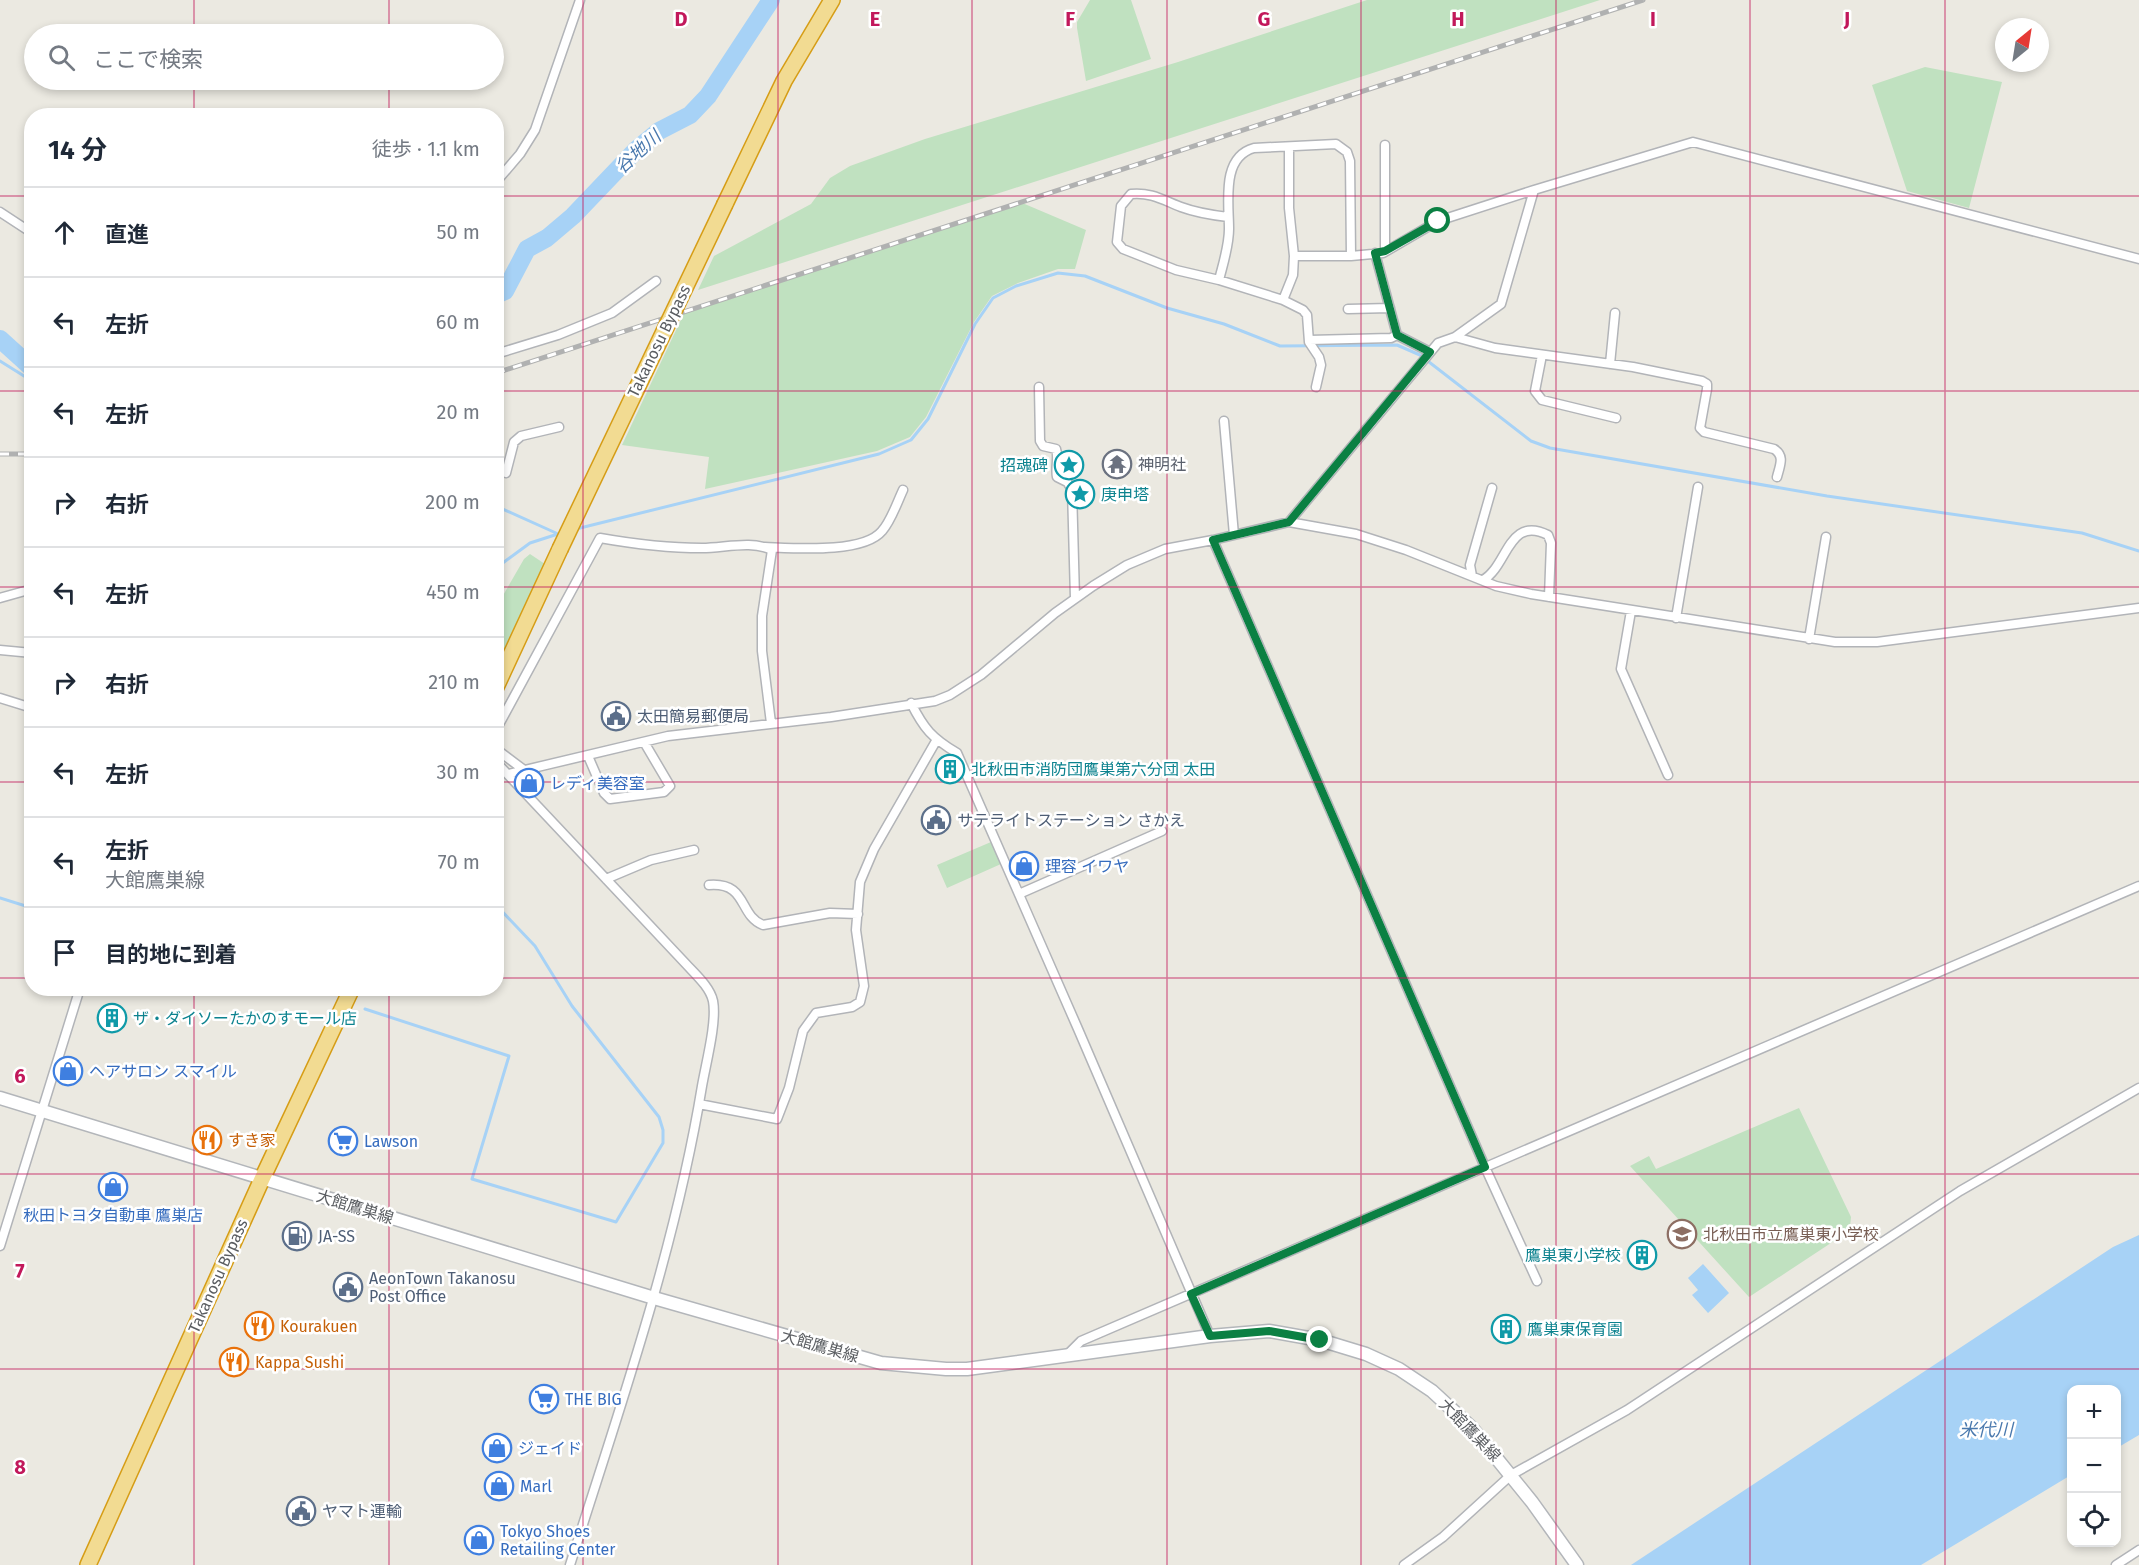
<!DOCTYPE html>
<html lang="ja">
<head>
<meta charset="utf-8">
<style>
	:root { --surface:#fff; --page:#f2f2f3; --text:#1f2937; --muted:#747a83; --line:#e0e1e3 }
	body { margin:0; font-family:"Fira Sans","Noto Sans JP",sans-serif; background:var(--page); color:var(--text) }
	.controls { position:absolute; right:18px; bottom:18px; display:grid; overflow:hidden; border-radius:12px; box-shadow:0 3px 9px #0003 }
	.controls button { width:54px; height:54px; display:grid; place-items:center; padding:0; border:0; border-bottom:2px solid var(--line); background:var(--surface); color:var(--text); font:30px sans-serif }
	.compass { position:absolute; left:1995px; top:18px; width:54px; height:54px; border-radius:50%; background:var(--surface); box-shadow:0 3px 9px #0003; rotate:30deg }
	.stop { position:absolute; width:18px; height:18px; margin:-14px; border:4px solid #0b8043; border-radius:50%; background:#fff }
	.stop.end { background:#0b8043; border-color:#fff; box-shadow:0 2px 6px #0008 }
	.list { margin:0; padding:0; list-style:none }
	h2 { display:flex; justify-content:space-between; align-items:center; height:78px; margin:0; padding:0 24px; font-size:26px }
	h2 small { font-size:20px; font-weight:400; color:var(--muted) }
	.list li { display:grid; grid-template-columns:39px 1fr auto; gap:18px; align-items:center; box-sizing:border-box; height:90px; padding:0 24px; border-top:2px solid var(--line) }
	.list b { display:block; font-size:22px; white-space:nowrap }
	.list p { margin:0; font-size:20px; white-space:nowrap; color:var(--muted) }
	.list em { font-size:20px; font-style:normal; color:var(--muted) }
	.icon { flex:none; width:33px; height:33px; fill:none; stroke:currentColor; stroke-width:2; stroke-linecap:round; stroke-linejoin:round }
	.map { position:relative; flex:none; width:2139px; height:1565px; overflow:hidden }
	.search { position:absolute; background:var(--surface); box-shadow:0 3px 9px #0003; left:24px; top:24px; width:480px; height:66px; display:flex; align-items:center; gap:15px; box-sizing:border-box; padding:0 21px; border-radius:33px; color:var(--muted); font-size:22px }
	.panel { position:absolute; background:var(--surface); box-shadow:0 3px 9px #0003; left:24px; top:108px; width:480px; height:888px; border-radius:24px }
	.map>svg:first-child { display:block }
	.green { fill:#c0e1c0 }
	.water { fill:#a7d2f6 }
	.lines { fill:none; stroke-linecap:round; stroke-linejoin:round }
	.stream { stroke:#a7d2f6; stroke-width:3 }
	.river { stroke:#a7d2f6; stroke-width:18 }
	.street-casing { stroke:#b2b4b8; stroke-width:11 }
	.secondary-casing { stroke:#b3b6ba; stroke-width:15 }
	.highway-casing { stroke:#d69d16; stroke-width:18 }
	.street { stroke:#fff; stroke-width:8 }
	.secondary { stroke:#fff; stroke-width:12 }
	.highway { stroke:#f2db92; stroke-width:15 }
	.rail-casing { stroke:#b0b1b1; stroke-width:5 }
	.rail { stroke:#fff; stroke-width:3; stroke-dasharray:9; stroke-linecap:butt }
	.highway-bridge-casing { stroke:#d69d16; stroke-width:18; stroke-linecap:butt }
	.highway-bridge { stroke:#f2db92; stroke-width:15 }
	.route { stroke:#0b8043; stroke-width:8 }
	.grid { fill:none; stroke:#c2185b; stroke-width:1.5; stroke-opacity:0.55 }
	.labels { text-anchor:middle; dominant-baseline:central; stroke-width:5; stroke-linejoin:round; paint-order:stroke }
	.street-label { font-size:16px; fill:#5a5d61; stroke:#fff }
	.worship-label { font-size:16px; fill:#5b616d; stroke:#fff; text-anchor:start }
	.culture-label { font-size:16px; fill:#0d838f; stroke:#fff; text-anchor:start }
	.service-label { font-size:16px; fill:#4e5e75; stroke:#fff; text-anchor:start }
	.shop-label { font-size:16px; fill:#366cbe; stroke:#fff; text-anchor:start }
	.food-label { font-size:16px; fill:#c56008; stroke:#fff; text-anchor:start }
	.education-label { font-size:16px; fill:#785e54; stroke:#fff; text-anchor:start }
	.water-label { font-size:18px; font-style:italic; fill:#4a79ae; stroke:#fff }
	.grid-label { font-size:20px; text-anchor:middle; font-weight:bold; fill:#c2185b; stroke:#fff; stroke-width:5; stroke-linejoin:round; paint-order:stroke }
</style>
</head>
<body>
<div class="map">
<svg width="2139" height="1565" viewBox="0 0 2139 1565">
	<rect width="100%" height="100%" fill="#ebe9e1"/>
	<!-- green -->
	<path class="green" d="M 1090,0 L 1131,0 L 1151,59 L 1086,81 L 1077,28 L 1077,22 Z
		M 1367,0 L 1600,0 L 698,290 L 714,256 L 811,204 L 830,178 L 850,166 L 925,139 L 1178,62 Z
		M 1925,67 L 2002,82 L 1969,208 L 1907,191 L 1872,85 Z
		M 1020,202 L 1086,230 L 1075,269 L 1058,269 L 1018,283 L 992,296 L 974,322 L 926,417 L 910,437 L 877,451 L 705,489 L 709,457 L 622,445 L 685,311 Z
		M 530,554 L 545,564 L 497,664 L 497,606 L 524,559 Z
		M 991,842 L 1001,864 L 947,888 L 937,865 Z
		M 1799,1108 L 1851,1217 L 1850,1227 L 1834,1241 L 1749,1297 L 1630,1166 L 1649,1156 L 1656,1169 Z"/>
	<!-- water -->
	<path class="water" d="M 2139,1235 L 2139,1435 L 2117,1448 L 2116,1390 L 2072,1390 L 2071,1475 L 1921,1565 L 1631,1565 L 2113,1247 Z
		M 1703,1264 L 1729,1293 L 1708,1313 L 1692,1295 L 1698,1290 L 1688,1278 Z"/>
	<g class="lines">
		<!-- stream -->
		<path class="stream" d="M 0,361 L 32,381
			M 496,506 L 556,533
			M 576,529 L 879,454 L 911,440 L 928,419 L 975,324 L 993,298 L 1016,286 L 1058,273 L 1085,276 L 1167,308 L 1224,324 L 1280,346 L 1397,345 L 1420,355 L 1531,441 L 1550,448 L 1827,496 L 2082,533 L 2139,551
			M 496,568 L 530,543 L 561,533
			M 0,898 L 32,908
			M 365,1009 L 509,1056 L 472,1179 L 616,1222 L 663,1143 L 663,1130 L 659,1117 L 572,1006 L 535,946 L 496,905"/>
		<!-- river -->
		<path class="river" d="M 496,295 L 505,291 L 527,249 L 547,238 L 573,216 L 636,150 L 659,131 L 690,115 L 708,96 L 771,0
			M 0,339 L 32,368"/>
		<!-- street casing -->
		<g class="street-casing">
			<path id="street" d="M 1385,145 L 1385,251
				M 1289,147 L 1289,208 L 1294,256
				M 496,182 L 520,154 L 535,130 L 580,0
				M 0,212 L 32,233
				M 1228,217 C 1211,215 1197,213 1181,207 C 1163,200 1151,192 1131,194 L 1121,206 L 1117,242 L 1123,249 L 1176,270 L 1219,280 L 1283,300 L 1293,275 L 1294,256 L 1351,256 L 1383,253 L 1438,221 L 1534,190
				M 1375,253 L 1397,335 L 1430,352
				M 1219,280 C 1223,264 1229,246 1229,229 C 1229,202 1221,157 1254,148 L 1336,144 L 1347,152 L 1350,161 L 1351,256
				M 1283,300 L 1303,310 L 1307,315 L 1309,342 L 1319,357 L 1321,365 L 1316,387
				M 1348,309 L 1390,308
				M 1455,337 L 1495,348 L 1633,367 L 1702,381 L 1707,384 L 1707,389 L 1700,428 L 1704,432 L 1774,449 C 1785,456 1780,465 1777,477
				M 1309,340 L 1391,338 L 1397,335
				M 496,354 L 558,335 L 612,313 L 656,281
				M 1542,355 L 1535,391 L 1542,400 L 1616,418
				M 1610,364 L 1615,313
				M 1039,387 L 1040,441 L 1043,446 L 1056,449 C 1059,457 1055,468 1057,477 L 1067,482 L 1072,489 L 1075,598
				M 1224,421 L 1234,535
				M 496,467 L 506,473 L 514,442 L 521,436 L 559,427
				M 1289,522 L 1438,343 L 1455,337 L 1501,304 L 1534,190 L 1693,142 L 2139,259
				M 1213,540 L 1485,1167 L 1537,1281
				M 765,547 C 793,548 863,554 882,531 C 891,521 897,503 903,490
				M 1472,576 L 1470,565 L 1492,488
				M 1483,580 C 1508,566 1508,515 1548,535 L 1551,543 L 1549,597
				M 0,598 L 32,589
				M 1631,611 L 1621,669 L 1668,775
				M 1676,618 L 1698,487
				M 1809,639 L 1826,537
				M 0,650 L 32,653
				M 0,698 L 32,708
				M 911,703 C 924,729 932,738 957,753 L 1078,1029 L 1210,1336
				M 496,730 L 600,538 C 634,544 668,548 702,548 C 725,548 751,540 772,550 L 762,616 L 762,651 L 771,723
				M 496,746 L 500,752 L 524,770
				M 588,756 L 604,793 L 610,799 L 664,792 L 670,786 L 644,742
				M 496,762 L 686,964 C 695,974 710,987 713,1001 C 717,1022 706,1063 702,1086 C 675,1250 620,1407 570,1565
				M 508,774 L 668,736 L 831,717 L 935,701 L 950,695 L 981,675 L 1055,613 L 1093,586 L 1127,565 L 1165,549 L 1213,540 L 1289,522 L 1356,534 L 1406,550 L 1496,586 L 1531,594 L 1835,642 L 1877,642 L 2139,608
				M 606,879 L 651,860 L 694,850
				M 709,885 C 748,882 738,915 763,925 L 830,913 L 858,914
				M 1019,894 L 1162,831
				M 699,1104 L 777,1119 L 789,1088 L 803,1031 L 816,1013 L 852,1007 L 860,1002 L 864,986 L 856,930 L 860,882 L 874,849 L 936,741
				M 0,1246 L 80,988
				M 1066,1356 L 1081,1341 L 2139,886
				M 1404,1565 L 1443,1537 L 1511,1475 L 1627,1410 L 1960,1191 L 2139,1088
				M 2116,1565 L 2139,1550"/>
		</g>
		<!-- secondary casing -->
		<g class="secondary-casing">
			<path id="secondary" d="M 0,1098 L 654,1298 L 881,1363 L 946,1369 L 967,1369 L 1210,1336 L 1269,1331 L 1320,1340 L 1366,1354 L 1399,1369 L 1432,1391 L 1472,1428 L 1532,1502 L 1577,1565"/>
		</g>
		<!-- highway casing -->
		<g class="highway-casing">
			<path id="highway" d="M 725,204 L 784,81 L 832,0
				M 496,687 L 560,549
				M 88,1565 L 262,1179 L 352,988"/>
		</g>
		<!-- street -->
		<use href="#street" class="street"/>
		<!-- secondary -->
		<use href="#secondary" class="secondary"/>
		<!-- highway -->
		<use href="#highway" class="highway"/>
		<!-- rail casing -->
		<g class="rail-casing">
			<path id="rail" d="M 496,373 L 1643,0
				M 0,454 L 32,454"/>
		</g>
		<!-- rail -->
		<use href="#rail" class="rail"/>
		<!-- highway-bridge casing -->
		<g class="highway-bridge-casing">
			<path id="highway-bridge" d="M 560,549 L 725,204"/>
		</g>
		<!-- highway-bridge -->
		<use href="#highway-bridge" class="highway-bridge"/>
	</g>
	<g class="lines">
		<!-- route -->
		<path class="route" d="M 1320,1340 L 1269,1331 L 1210,1336 L 1191,1294 L 1485,1167 L 1213,540 L 1289,522 L 1430,352 L 1397,335 L 1375,253 L 1385,251 L 1438,221"/>
	</g>
	<!-- grid -->
	<path class="grid" d="M 194,0 L 194,34M 389,0 L 389,34M 583,0 L 583,1565M 778,0 L 778,1565M 972,0 L 972,1565M 1167,0 L 1167,1565M 1361,0 L 1361,1565M 1556,0 L 1556,1565M 1750,0 L 1750,1565M 1945,0 L 1945,1565M 194,80 L 194,116M 389,80 L 389,116M 0,196 L 32,196M 496,196 L 2139,196M 0,391 L 32,391M 496,391 L 2139,391M 0,587 L 32,587M 496,587 L 2139,587M 0,782 L 32,782M 496,782 L 2139,782M 0,978 L 32,978M 496,978 L 2139,978M 194,988 L 194,1565M 389,988 L 389,1565M 0,1174 L 2139,1174M 0,1369 L 2139,1369"/>
	<!-- icons -->
	<defs>
		<g id="temple-ring" transform="scale(1.5)"><circle r="9.5" fill="#fff" stroke="#6b7280" stroke-width="1.5"/><path d="M0-6L5-2H3V0L6.5 2.5H4V6H1.5V3h-3V6H-4V2.5H-6.5L-3 0V-2H-5Z" fill="#6b7280"/></g>
		<g id="sight-ring" transform="scale(1.5)"><circle r="9.5" fill="#fff" stroke="#0f9aa8" stroke-width="1.5"/><path d="M0-6L1.8-2.2L6-1.7L2.9 1.2L3.7 5.4L0 3.3L-3.7 5.4L-2.9 1.2L-6-1.7L-1.8-2.2Z" fill="#0f9aa8"/></g>
		<g id="civic-ring" transform="scale(1.5)"><circle r="9.5" fill="#fff" stroke="#5c6f8a" stroke-width="1.5"/><path d="M-.6-6.5H3V-4.5H.6V-3L4-1V1h2V6H-6V1h2V-1L-.6-3ZM-1.2 2.5V6h2.4V2.5Z" fill="#5c6f8a"/></g>
		<g id="building-ring" transform="scale(1.5)"><circle r="9.5" fill="#fff" stroke="#0f9aa8" stroke-width="1.5"/><path d="M-4-6H4V6H1V3H-1V6H-4ZM-2.5-4.3h1.7v1.8h-1.7ZM.8-4.3h1.7v1.8H.8ZM-2.5-1h1.7V.8h-1.7ZM.8-1h1.7V.8H.8Z" fill="#0f9aa8"/></g>
		<g id="shop-ring" transform="scale(1.5)"><circle r="9.5" fill="#fff" stroke="#3f7fe0" stroke-width="1.5"/><path d="M-5-2.5h2.3a2.7 3.5 0 0 1 5.4 0H5L5.5 6h-11ZM-1.5-2.5h3a1.5 2.3 0 0 0-3 0Z" fill="#3f7fe0"/></g>
		<g id="restaurant-ring" transform="scale(1.5)"><circle r="9.5" fill="#fff" stroke="#e8710a" stroke-width="1.5"/><path d="M-5-6h1v4h1v-4h1v4h1v-4h1v5L-1.5 .5V6h-2V.5L-5-1ZM5-6V6H3V1.5H1.5Q1.5-4 5-6Z" fill="#e8710a"/></g>
		<g id="supermarket-ring" transform="scale(1.5)"><circle r="9.5" fill="#fff" stroke="#3f7fe0" stroke-width="1.5"/><path d="M-6-5.5h2.5l.6 2H6L4.5 2H-2.5L-4.4-4H-6ZM-1.5 3.2a1.3 1.3 0 1 0 .1 0ZM3 3.2a1.3 1.3 0 1 0 .1 0Z" fill="#3f7fe0"/></g>
		<g id="school-ring" transform="scale(1.5)"><circle r="9.5" fill="#fff" stroke="#8d6e63" stroke-width="1.5"/><path d="M0-5L7-2L0 1L-7-2ZM-4 1L0 2.5L4 1V4Q0 6-4 4Z" fill="#8d6e63"/></g>
		<g id="fuel-ring" transform="scale(1.5)"><circle r="9.5" fill="#fff" stroke="#5c6f8a" stroke-width="1.5"/><path d="M-5.5-6h7V0h2V4h1.3V-2.5L3-4.5l.8-.8L6-3V5H2.5V1h-1V6h-7ZM-4.2-4.7v3.2H.2V-4.7Z" fill="#5c6f8a"/></g>
	</defs>
	<g fill-rule="evenodd">
		<use href="#temple-ring" x="1117" y="464"/>
		<use href="#sight-ring" x="1069" y="465"/>
		<use href="#sight-ring" x="1080" y="494"/>
		<use href="#civic-ring" x="616" y="716"/>
		<use href="#building-ring" x="950" y="769"/>
		<use href="#shop-ring" x="529" y="783"/>
		<use href="#civic-ring" x="936" y="820"/>
		<use href="#shop-ring" x="1024" y="866"/>
		<use href="#building-ring" x="112" y="1018"/>
		<use href="#shop-ring" x="68" y="1071"/>
		<use href="#restaurant-ring" x="207" y="1140"/>
		<use href="#supermarket-ring" x="343" y="1141"/>
		<use href="#shop-ring" x="113" y="1187"/>
		<use href="#school-ring" x="1682" y="1234"/>
		<use href="#fuel-ring" x="297" y="1236"/>
		<use href="#building-ring" x="1642" y="1255"/>
		<use href="#civic-ring" x="348" y="1287"/>
		<use href="#restaurant-ring" x="259" y="1326"/>
		<use href="#building-ring" x="1506" y="1329"/>
		<use href="#restaurant-ring" x="234" y="1362"/>
		<use href="#supermarket-ring" x="544" y="1399"/>
		<use href="#shop-ring" x="497" y="1448"/>
		<use href="#shop-ring" x="499" y="1486"/>
		<use href="#civic-ring" x="301" y="1511"/>
		<use href="#shop-ring" x="479" y="1540"/>
	</g>
	<g class="labels">
		<!-- street labels -->
		<g class="street-label">
			<text transform="translate(659 341) rotate(-64)">Takanosu Bypass</text>
			<text transform="translate(355 1207) rotate(17)">大館鷹巣線</text>
			<text transform="translate(218 1276) rotate(-66)">Takanosu Bypass</text>
			<text transform="translate(820 1346) rotate(16)">大館鷹巣線</text>
			<text transform="translate(1470 1430) rotate(46)">大館鷹巣線</text>
		</g>
		<!-- worship labels -->
		<g class="worship-label">
			<text x="1138" y="464">神明社</text>
		</g>
		<!-- culture labels -->
		<g class="culture-label">
			<text x="1048" y="465" text-anchor="end">招魂碑</text>
			<text x="1101" y="494">庚申塔</text>
			<text x="971" y="769">北秋田市消防団鷹巣第六分団 太田</text>
			<text x="133" y="1018">ザ・ダイソーたかのすモール店</text>
			<text x="1621" y="1255" text-anchor="end">鷹巣東小学校</text>
			<text x="1527" y="1329">鷹巣東保育園</text>
		</g>
		<!-- service labels -->
		<g class="service-label">
			<text x="637" y="716">太田簡易郵便局</text>
			<text x="957" y="820">サテライトステーション さかえ</text>
			<text x="318" y="1236">JA-SS</text>
			<text x="369" y="1278">AeonTown Takanosu<tspan x="369" dy="18">Post Office</tspan></text>
			<text x="322" y="1511">ヤマト運輸</text>
		</g>
		<!-- shop labels -->
		<g class="shop-label">
			<text x="550" y="783">レディ美容室</text>
			<text x="1045" y="866">理容 イワヤ</text>
			<text x="89" y="1071">ヘアサロン スマイル</text>
			<text x="364" y="1141">Lawson</text>
			<text x="113" y="1215" text-anchor="middle">秋田トヨタ自動車 鷹巣店</text>
			<text x="565" y="1399">THE BIG</text>
			<text x="518" y="1448">ジェイド</text>
			<text x="520" y="1486">Marl</text>
			<text x="500" y="1531">Tokyo Shoes<tspan x="500" dy="18">Retailing Center</tspan></text>
		</g>
		<!-- food labels -->
		<g class="food-label">
			<text x="228" y="1140">すき家</text>
			<text x="280" y="1326">Kourakuen</text>
			<text x="255" y="1362">Kappa Sushi</text>
		</g>
		<!-- education labels -->
		<g class="education-label">
			<text x="1703" y="1234">北秋田市立鷹巣東小学校</text>
		</g>
		<!-- water labels -->
		<g class="water-label">
			<text transform="translate(638 152) rotate(-42)">谷地川</text>
			<text x="1986" y="1430">米代川</text>
		</g>
	</g>
	<g class="grid-label">
		<text x="681" y="26">D</text>
		<text x="875" y="26">E</text>
		<text x="1070" y="26">F</text>
		<text x="1264" y="26">G</text>
		<text x="1458" y="26">H</text>
		<text x="1653" y="26">I</text>
		<text x="1847" y="26">J</text>
		<text x="20" y="1083">6</text>
		<text x="20" y="1278">7</text>
		<text x="20" y="1474">8</text>
	</g>
</svg>
<div class="controls">
<button>+</button>
<button>−</button>
<button><svg class="icon" aria-label="locate" viewBox="0 0 24 24"><circle cx="12" cy="12" r="6"/><path d="M12 2v4M12 18v4M2 12h4M18 12h4"/></svg></button>
</div>
<svg class="compass" viewBox="-18 -18 36 36"><path d="M0-13l5 13h-10z" fill="#e53935"/><path d="M0 13l5-13h-10z" fill="#747a83"/></svg>
<div class="stop" style="left:1438px;top:221px"></div>
<div class="stop end" style="left:1320px;top:1340px"></div>
<div class="search"><svg class="icon" aria-label="search" viewBox="0 0 24 24"><circle cx="10" cy="10" r="6"/><path d="M15 15l6 6"/></svg>ここで検索</div>
<section class="panel">
<h2>14 分<small>徒歩 · 1.1 km</small></h2>
<ul class="list">
<li><svg class="icon" aria-label="ahead" viewBox="0 0 24 24"><path d="M12 20V5M6 11l6-6 6 6"/></svg><div><b>直進</b></div><em>50 m</em></li>
<li><svg class="icon" aria-label="left" viewBox="0 0 24 24"><path d="M17 20v-9H6M10 6l-5 5 5 5"/></svg><div><b>左折</b></div><em>60 m</em></li>
<li><svg class="icon" aria-label="left" viewBox="0 0 24 24"><path d="M17 20v-9H6M10 6l-5 5 5 5"/></svg><div><b>左折</b></div><em>20 m</em></li>
<li><svg class="icon" aria-label="right" viewBox="0 0 24 24"><path d="M7 20v-9h11M14 6l5 5-5 5"/></svg><div><b>右折</b></div><em>200 m</em></li>
<li><svg class="icon" aria-label="left" viewBox="0 0 24 24"><path d="M17 20v-9H6M10 6l-5 5 5 5"/></svg><div><b>左折</b></div><em>450 m</em></li>
<li><svg class="icon" aria-label="right" viewBox="0 0 24 24"><path d="M7 20v-9h11M14 6l5 5-5 5"/></svg><div><b>右折</b></div><em>210 m</em></li>
<li><svg class="icon" aria-label="left" viewBox="0 0 24 24"><path d="M17 20v-9H6M10 6l-5 5 5 5"/></svg><div><b>左折</b></div><em>30 m</em></li>
<li><svg class="icon" aria-label="left" viewBox="0 0 24 24"><path d="M17 20v-9H6M10 6l-5 5 5 5"/></svg><div><b>左折</b><p>大館鷹巣線</p></div><em>70 m</em></li>
<li><svg class="icon" aria-label="arrive" viewBox="0 0 24 24"><path d="M6 21V4h12l-3 4 3 4H6"/></svg><div><b>目的地に到着</b></div></li>
</ul>
</section>
</div>
</body>
</html>
